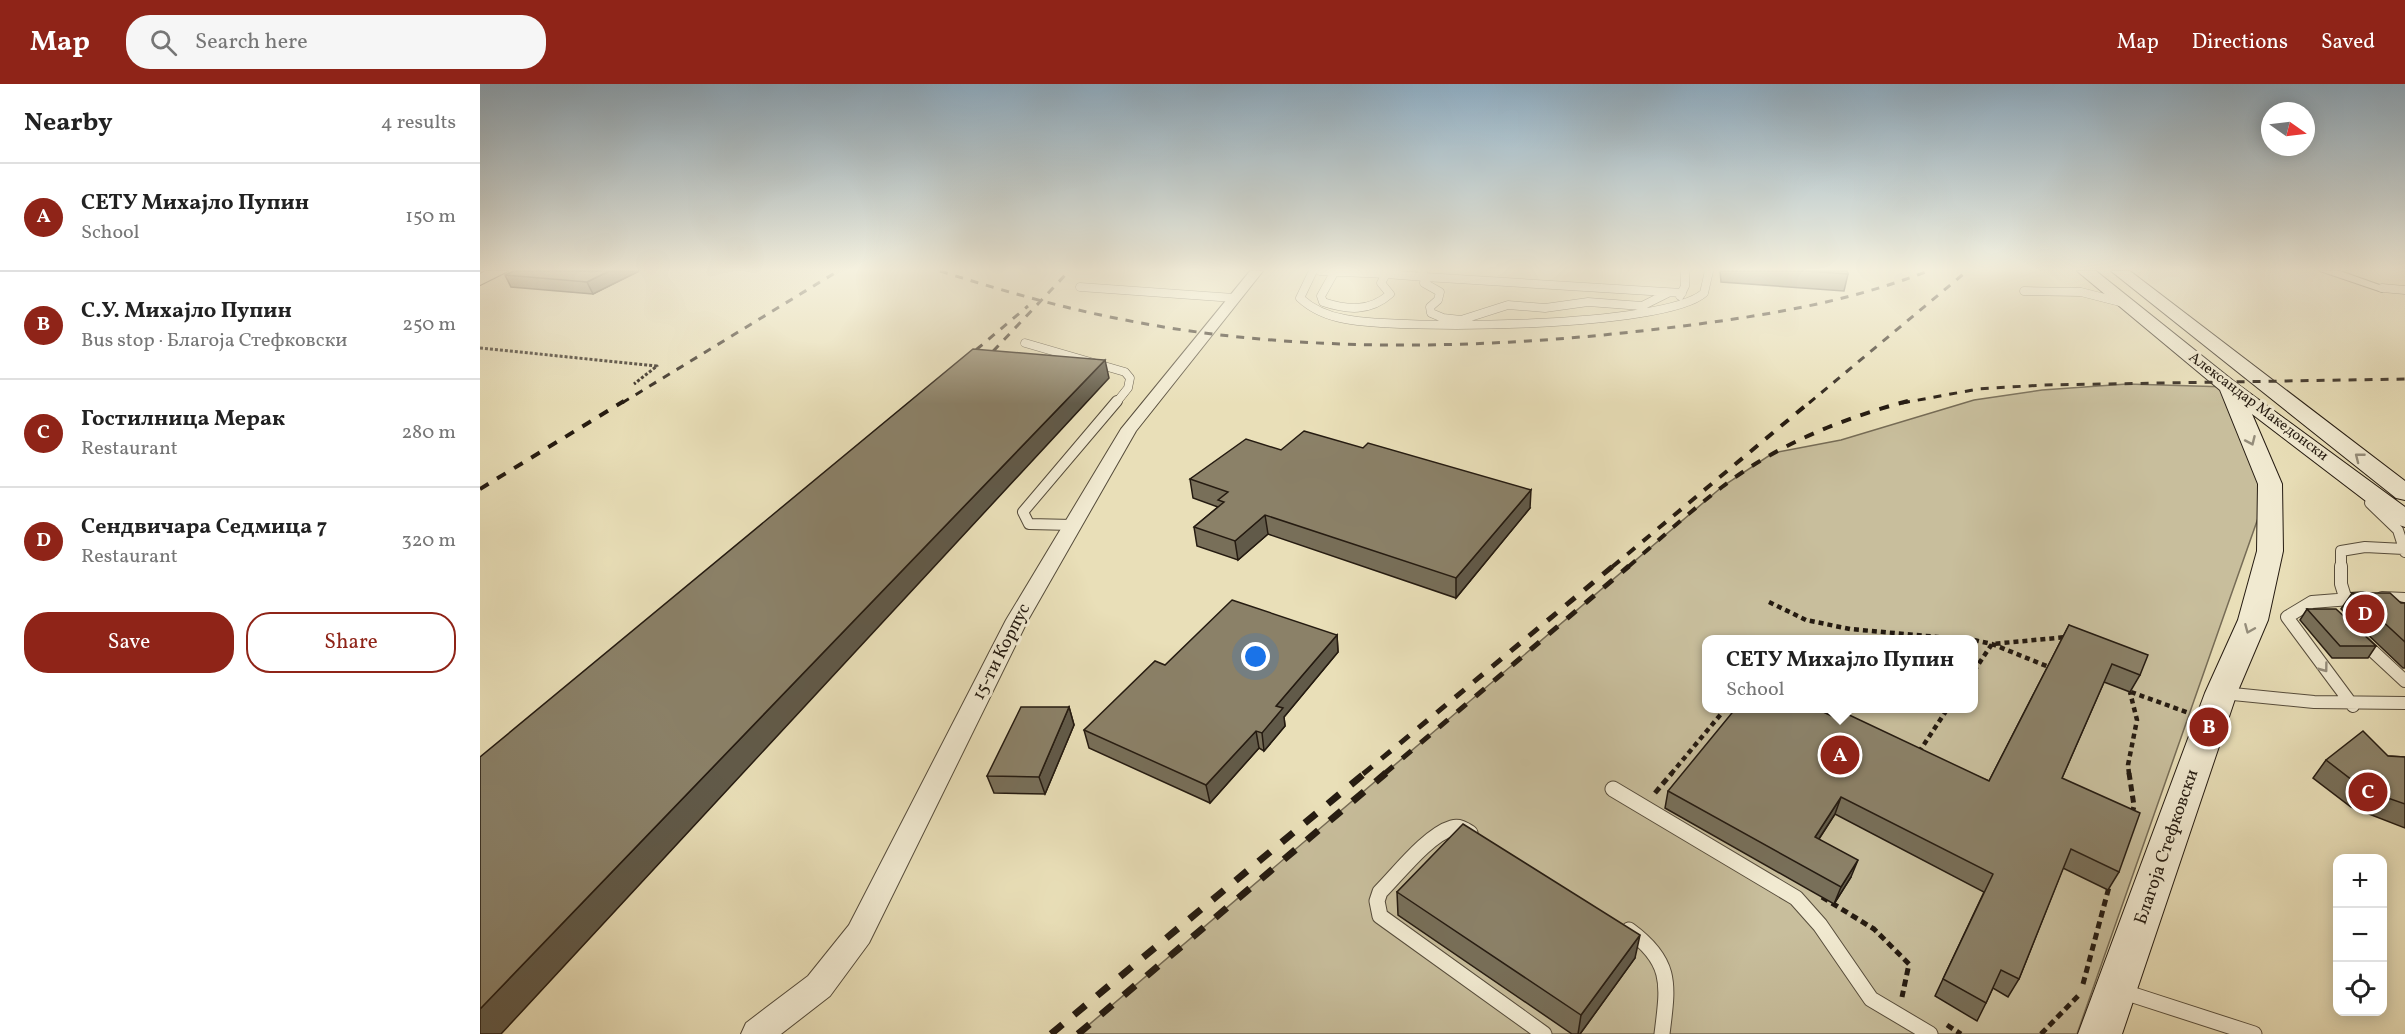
<!DOCTYPE html>
<html lang="en">
<head>
<meta charset="utf-8">
<style>
	:root { --surface:#fff; --page:#f6f6f6; --text:#222; --muted:#767676; --line:#e0e0e0; --accent:#8f2418 }
	body { margin:0; font-family:Vollkorn,serif; background:var(--page); color:var(--text) }
	.controls { position:absolute; right:18px; bottom:18px; display:grid; overflow:hidden; border-radius:12px; box-shadow:0 3px 15px #0003 }
	.controls button { width:54px; height:54px; display:grid; place-items:center; padding:0; border:0; border-bottom:2px solid var(--line); background:var(--surface); color:var(--text); font:30px sans-serif }
	.compass { position:absolute; left:1781px; top:18px; width:54px; height:54px; border-radius:50%; background:var(--surface); box-shadow:0 3px 15px #0003; rotate:104deg }
	.you { position:absolute; left:776px; top:573px; width:21px; height:21px; margin:-15px; border:4px solid #fff; border-radius:50%; background:#1a73e8; box-shadow:0 0 0 9px #1a73e833 }
	.badge { display:grid; place-items:center; width:39px; height:39px; border-radius:50%; background:var(--accent); color:#fff; font-size:20px; font-weight:700 }
	.pin { position:absolute; translate:-50% -50%; border:3px solid #fff; box-shadow:0 2px 6px #0006 }
	.popup { position:absolute; left:1222px; top:551px; width:276px; height:78px; box-sizing:border-box; display:grid; place-content:center; border-radius:12px; background:var(--surface); filter:drop-shadow(0 2px 4px #0005); font-size:20px; white-space:nowrap; color:var(--muted) }
	.popup b { font-size:22px; color:var(--text) }
	.popup::after { content:''; position:absolute; left:50%; top:100%; margin-left:-12px; border:12px solid transparent; border-top-color:var(--surface) }
	.list { margin:0; padding:0; list-style:none }
	h2 { display:flex; justify-content:space-between; align-items:center; height:78px; margin:0; padding:0 24px; font-size:26px }
	h2 small { font-size:20px; font-weight:400; color:var(--muted) }
	.list li { display:grid; grid-template-columns:39px 1fr auto; gap:18px; align-items:center; box-sizing:border-box; height:108px; padding:0 24px; border-top:2px solid var(--line) }
	.list b { display:block; font-size:22px; white-space:nowrap }
	.list p { margin:0; font-size:20px; white-space:nowrap; color:var(--muted) }
	.list em { font-size:20px; font-style:normal; color:var(--muted) }
	.actions { display:flex; gap:12px; padding:18px 24px }
	.actions a { flex:1; padding:14px 0; border:2px solid var(--accent); border-radius:24px; text-align:center; font-size:21px; color:var(--accent) }
	.actions .main { background:var(--accent); color:#fff }
	.icon { flex:none; width:33px; height:33px; fill:none; stroke:currentColor; stroke-width:2; stroke-linecap:round; stroke-linejoin:round }
	.map { position:relative; flex:none; width:1925px; height:950px; overflow:hidden }
	header { display:flex; align-items:center; gap:36px; box-sizing:border-box; height:84px; padding:0 30px; background:var(--accent); color:#fff }
	header strong { font-size:28px }
	nav { display:flex; gap:33px; margin-inline-start:auto; font-size:21px }
	.search { width:420px; height:54px; background:var(--page); display:flex; align-items:center; gap:15px; box-sizing:border-box; padding:0 21px; border-radius:24px; color:var(--muted); font-size:22px }
	main { display:flex }
	aside { flex:1; background:var(--surface) }
	.map>svg:first-child { display:block }
	.green { fill:#c8be9c; stroke:#766c56; stroke-width:1.5; fill-rule:evenodd }
	.lines { fill:none; stroke-linecap:round; stroke-linejoin:round }
	.lane-far3-casing { stroke:#564c3b; stroke-width:9 }
	.lane-far2-casing { stroke:#564c3b; stroke-width:12 }
	.lane-far1-casing { stroke:#564c3b; stroke-width:14 }
	.lane-casing { stroke:#564c3b; stroke-width:17 }
	.street-casing { stroke:#564c3b; stroke-width:2 }
	.secondary-casing { stroke:#251b11; stroke-width:2 }
	.path-far2 { stroke:#251b11; stroke-width:3; stroke-dasharray:3 2; stroke-linecap:butt }
	.path-far1 { stroke:#251b11; stroke-width:4.5; stroke-dasharray:5 4; stroke-linecap:butt }
	.path { stroke:#251b11; stroke-width:5; stroke-dasharray:7 4.5; stroke-linecap:butt }
	.lane-far3 { stroke:#f1ead1; stroke-width:8 }
	.lane-far2 { stroke:#f1ead1; stroke-width:10 }
	.lane-far1 { stroke:#f1ead1; stroke-width:12 }
	.lane { stroke:#f1ead1; stroke-width:15 }
	.street { fill:#f1ead1; fill-rule:evenodd }
	.secondary { fill:#f1ead1; fill-rule:evenodd }
	.rail-far3 { stroke:#251b11; stroke-width:3; stroke-dasharray:8 8; stroke-linecap:butt }
	.rail-far2 { stroke:#251b11; stroke-width:4; stroke-dasharray:10 10; stroke-linecap:butt }
	.rail-far1 { stroke:#251b11; stroke-width:5; stroke-dasharray:12 12; stroke-linecap:butt }
	.rail { stroke:#251b11; stroke-width:7; stroke-dasharray:15 15; stroke-linecap:butt }
	.wall { fill:#786f59; stroke:#251b11; stroke-width:1.5 }
	.shaded-wall { fill:#615a49; stroke:#251b11; stroke-width:1.5 }
	.building { fill:#8b8168; stroke:#251b11; stroke-width:1.5 }
	.oneway { stroke:#958d7b }
	.labels { text-anchor:middle; dominant-baseline:central; stroke-width:6; stroke-linejoin:round; paint-order:stroke }
	.far-street-label { font-size:15px; fill:#251b11; stroke:#f1ead1 }
	.street-label { font-size:18px; fill:#251b11; stroke:#f1ead1 }
</style>
</head>
<body>
<header>
<strong>Map</strong>
<div class="search"><svg class="icon" aria-label="search" viewBox="0 0 24 24"><circle cx="10" cy="10" r="6"/><path d="M15 15l6 6"/></svg>Search here</div>
<nav><a>Map</a><a>Directions</a><a>Saved</a></nav>
</header>
<main>
<aside>
<h2>Nearby<small>4 results</small></h2>
<ul class="list">
<li><span class="badge">A</span><div><b>СЕТУ Михајло Пупин</b><p>School</p></div><em>150 m</em></li>
<li><span class="badge">B</span><div><b>С.У. Михајло Пупин</b><p>Bus stop · Благоја Стефковски</p></div><em>250 m</em></li>
<li><span class="badge">C</span><div><b>Гостилница Мерак</b><p>Restaurant</p></div><em>280 m</em></li>
<li><span class="badge">D</span><div><b>Сендвичара Седмица 7</b><p>Restaurant</p></div><em>320 m</em></li>
</ul>
<div class="actions"><a class="main">Save</a><a>Share</a></div>
</aside>
<div class="map">
<svg width="1925" height="950" viewBox="0 0 1925 950">
	<rect width="100%" height="100%" fill="#e9dfb8"/>
	<filter id="stains"><feTurbulence type="fractalNoise" baseFrequency=".00333" numOctaves="4"/><feColorMatrix values="0 0 0 0 .2 0 0 0 0 .09 0 0 0 0 .02 0 0 0 .5 -.17"/></filter>
	<radialGradient id="worn" r=".72"><stop offset=".6" stop-color="#630" stop-opacity="0"/><stop offset="1" stop-color="#630" stop-opacity=".3"/></radialGradient>
	<!-- green -->
	<path class="green" d="M 1647,300 L 1749,303 L 1790,400 L 1597,950 L 598,950 L 1243,402 L 1293,369 L 1361,356 L 1494,316 L 1562,306 ZM 1226,556 L 1494,556 L 1494,624 L 1226,624 Z"/>
	<g class="lines">
		<!-- lane-far3 casing -->
		<g class="lane-far3-casing">
			<path id="lane-far3" d="M 833,187 L 820,214 C 833,226 848,232 865,235 C 921,246 1185,244 1224,209 L 1229,187
				M 840,187 L 906,190
				M 855,187 L 841,212 L 843,218 C 867,226 890,228 910,210 L 901,199 L 906,190 L 945,193 L 944,199 L 960,208 L 958,216 L 950,223 L 951,229 L 963,234 L 981,236 L 1028,221 L 1065,224 L 1108,218 L 1162,222 L 1188,209
				M 942,187 L 945,193 L 1202,209
				M 600,203 L 754,214
				M 1902,204 L 1925,206
				M 1544,207 L 1601,208 L 1644,219
				M 1200,212 L 1205,202 L 1205,187
				M 545,259 L 645,288 L 650,294 L 648,304 L 636,319"/>
		</g>
		<!-- lane-far2 casing -->
		<g class="lane-far2-casing">
			<path id="lane-far2" d="M 1890,419 L 1918,446 L 1925,468
				M 593,441 L 549,440 L 543,428 L 637,317
				M 1861,483 L 1861,467 L 1885,463 L 1924,465"/>
		</g>
		<!-- lane-far1 casing -->
		<g class="lane-far1-casing">
			<path id="lane-far1" d="M 1861,482 L 1861,500 L 1865,513
				M 1902,514 L 1925,515
				M 1883,558 L 1925,597
				M 1743,609 L 1834,618 L 1925,619
				M 1873,622 L 1807,533 L 1832,518 L 1883,514"/>
		</g>
		<!-- lane casing -->
		<g class="lane-casing">
			<path id="lane" d="M 1133,705 L 1316,814 L 1340,841 L 1391,915 L 1450,950
				M 990,749 C 984,745 979,742 972,744 C 948,751 918,790 900,808 L 897,817 L 900,832 L 1064,950
				M 1149,846 C 1193,878 1188,901 1182,950
				M 1641,907 L 1774,950"/>
		</g>
		<!-- street casing -->
		<g class="street-casing">
			<path id="street" d="M 770,187 L 783,187 L 656,347 L 548,536 L 389,859 L 350,912 L 301,950 L 261,950 L 266,939 L 328,892 L 369,841 L 526,536 L 641,345 Z
				M 1840,187 L 1860,187 L 1908,204 L 1902,208 Z"/>
		</g>
		<!-- secondary casing -->
		<g class="secondary-casing">
			<path id="secondary" d="M 5,187 L 28,187 L 0,201 L 0,190 Z
				M 1597,187 L 1616,187 L 1756,299 L 1925,423 L 1925,443 L 1916,440 L 1772,330 L 1802,400 L 1803,467 L 1788,536 L 1757,609 L 1642,950 L 1598,950 L 1725,609 L 1758,536 L 1777,467 L 1778,400 L 1740,306 Z
				M 1631,187 L 1650,187 L 1925,397 L 1925,416 L 1916,414 Z"/>
		</g>
		<!-- path-far2 -->
		<path class="path-far2" d="M 0,264 L 177,282 L 154,300"/>
		<!-- path-far1 -->
		<path class="path-far1" d="M 1289,518 L 1326,536 L 1370,545 L 1491,556
			M 1494,556 L 1512,560 L 1569,583
			M 1494,587 L 1512,560 L 1587,553
			M 1651,608 L 1709,629
			M 1439,668 L 1468,624
			M 1191,690 L 1246,624
			M 1649,690 L 1648,681 L 1657,636 L 1650,608"/>
		<!-- path -->
		<path class="path" d="M 1649,689 L 1654,722 L 1652,730
			M 1175,709 L 1192,689
			M 1342,813 L 1394,845 L 1429,880 L 1422,913
			M 1603,900 L 1629,803
			M 1467,941 L 1481,950
			M 1561,950 L 1600,910"/>
		<!-- lane-far3 -->
		<use href="#lane-far3" class="lane-far3"/>
		<!-- lane-far2 -->
		<use href="#lane-far2" class="lane-far2"/>
		<!-- lane-far1 -->
		<use href="#lane-far1" class="lane-far1"/>
		<!-- lane -->
		<use href="#lane" class="lane"/>
		<!-- street -->
		<use href="#street" class="street"/>
		<!-- secondary -->
		<use href="#secondary" class="secondary"/>
		<!-- rail-far3 -->
		<path class="rail-far3" d="M 460,187 C 520,206 579,223 640,235 C 813,270 1003,266 1178,245 C 1270,234 1361,221 1448,187
			M 484,276 L 548,222
			M 502,279 L 589,187
			M 142,319 L 358,187
			M 1329,319 L 1487,187
			M 1422,319 L 1498,305 L 1563,301 L 1925,295"/>
		<!-- rail-far2 -->
		<path class="rail-far2" d="M 0,405 L 144,317
			M 1132,483 L 1331,317
			M 1148,483 C 1179,456 1209,428 1242,403 C 1296,361 1363,334 1428,317"/>
		<!-- rail-far1 -->
		<path class="rail-far1" d="M 883,690 L 1133,482
			M 904,690 L 1149,482"/>
		<!-- rail -->
		<path class="rail" d="M 571,950 L 885,689
			M 598,950 L 906,689"/>
	</g>
	<!-- wall -->
	<path class="wall" d="M 34,187 L 159,187 L 113,210 L 31,203 L 25,191 Z
		M 1240,187 L 1367,187 L 1368,190 L 1364,207 L 1241,198 Z
		M 801,366 L 1050,424 L 976,514 L 788,450 L 758,476 L 717,462 L 714,443 L 738,423 L 713,414 L 710,395 Z
		M 1872,509 L 1925,519 L 1925,584 L 1923,584 L 1861,525 Z
		M 1827,525 L 1896,562 L 1888,574 L 1852,574 L 1820,536 Z
		M 1589,541 L 1660,591 L 1650,608 L 1624,598 L 1582,694 L 1639,788 L 1628,806 L 1583,784 L 1539,895 L 1528,913 L 1513,904 L 1506,919 L 1497,937 L 1455,912 L 1504,808 L 1355,730 L 1339,755 L 1371,793 L 1354,820 L 1185,724 L 1188,707 L 1360,636 L 1509,697 Z
		M 857,551 L 858,568 L 804,633 L 805,642 L 784,667 L 779,664 L 730,719 L 609,664 L 604,646 L 685,581 Z
		M 589,623 L 594,641 L 565,710 L 514,709 L 507,692 Z
		M 1908,672 L 1925,673 L 1925,744 L 1871,723 L 1833,694 L 1846,676 Z
		M 917,808 L 1155,874 L 1100,950 L 1092,950 L 918,831 Z"/>
	<!-- shaded-wall -->
	<path class="shaded-wall" d="M 129,187 L 159,187 L 113,210 L 107,198 Z
		M 625,276 L 629,294 L 21,950 L 0,950 L 0,925 Z
		M 1051,406 L 1050,424 L 976,514 L 976,494 Z
		M 785,431 L 788,450 L 758,476 L 755,457 Z
		M 857,551 L 858,568 L 804,633 L 805,642 L 784,667 L 782,649 L 796,622 Z
		M 589,623 L 594,641 L 565,710 L 559,693 Z
		M 776,647 L 779,664 L 730,719 L 726,701 Z
		M 1361,713 L 1355,730 L 1329,770 L 1335,753 Z
		M 1378,776 L 1371,793 L 1354,820 L 1361,803 Z
		M 1160,851 L 1155,874 L 1100,950 L 1098,950 L 1101,931 Z"/>
	<!-- building -->
	<path class="building" d="M 34,187 L 129,187 L 107,198 L 25,191 Z
		M 1326,187 L 1367,187 L 1368,190 Z
		M 493,265 L 625,276 L 0,925 L 0,673 Z
		M 824,347 L 883,364 L 888,359 L 1051,406 L 976,494 L 785,431 L 755,457 L 714,443 L 744,418 L 738,416 L 748,408 L 710,395 L 766,355 L 801,366 Z
		M 1872,509 L 1910,509 L 1921,519 L 1925,519 L 1925,558 Z
		M 752,516 L 857,551 L 796,622 L 803,624 L 782,649 L 776,647 L 726,701 L 604,646 L 675,577 L 685,581 Z
		M 1827,525 L 1856,525 L 1896,562 L 1860,562 Z
		M 1589,541 L 1668,571 L 1660,591 L 1632,580 L 1582,694 L 1660,729 L 1639,788 L 1591,765 L 1539,895 L 1521,886 L 1506,919 L 1463,895 L 1513,790 L 1361,713 L 1335,753 L 1378,776 L 1361,803 L 1188,707 L 1256,624 L 1335,624 L 1360,636 L 1365,629 L 1509,697 Z
		M 541,623 L 589,623 L 559,693 L 507,692 Z
		M 1883,647 L 1908,672 L 1925,673 L 1925,720 L 1885,706 L 1846,676 Z
		M 983,740 L 1160,851 L 1101,931 L 917,808 Z"/>
	<!-- one-way arrows -->
	<defs><path id="oneway-chevron" d="M-2-3.5L2.5 0L-2 3.5" fill="none" stroke-width="1.6" stroke-linecap="round" stroke-linejoin="round" transform="scale(1.5)"/></defs>
	<g class="oneway">
		<use href="#oneway-chevron" transform="translate(1771 357) rotate(66)"/>
		<use href="#oneway-chevron" transform="translate(1879 373) rotate(-142)"/>
		<use href="#oneway-chevron" transform="translate(1769 545) rotate(113)"/>
		<use href="#oneway-chevron" transform="translate(1844 584) rotate(53)"/>
	</g>
	<!-- sky -->
	<linearGradient id="sky" x2="0" y2="1"><stop stop-color="#8daabe"/><stop offset="0.58" stop-color="#f5f1df"/><stop offset="1" stop-color="#f5f1df" stop-opacity="0"/></linearGradient>
	<rect width="1925" height="320" fill="url(#sky)"/>
	<g class="labels">
		<!-- far-street labels -->
		<g class="far-street-label">
			<text transform="translate(1778 323) rotate(37)">Александар Македонски</text>
		</g>
		<!-- street labels -->
		<g class="street-label">
			<text transform="translate(522 568) rotate(-63)">15-ти Корпус</text>
			<text transform="translate(1687 763) rotate(-71)">Благоја Стефковски</text>
		</g>
	</g>
	<rect width="100%" height="100%" filter="url(#stains)"/>
	<rect width="100%" height="100%" fill="url(#worn)"/>
</svg>
<div class="controls">
<button>+</button>
<button>−</button>
<button><svg class="icon" aria-label="locate" viewBox="0 0 24 24"><circle cx="12" cy="12" r="6"/><path d="M12 2v4M12 18v4M2 12h4M18 12h4"/></svg></button>
</div>
<svg class="compass" viewBox="-18 -18 36 36"><path d="M0-13l5 13h-10z" fill="#e53935"/><path d="M0 13l5-13h-10z" fill="#767676"/></svg>
<div class="you"></div>
<div class="pin badge" style="left:1360px;top:671px">A</div>
<div class="popup"><b>СЕТУ Михајло Пупин</b>School</div>
<div class="pin badge" style="left:1729px;top:643px">B</div>
<div class="pin badge" style="left:1888px;top:708px">C</div>
<div class="pin badge" style="left:1885px;top:530px">D</div>
</div>
</main>
</body>
</html>
